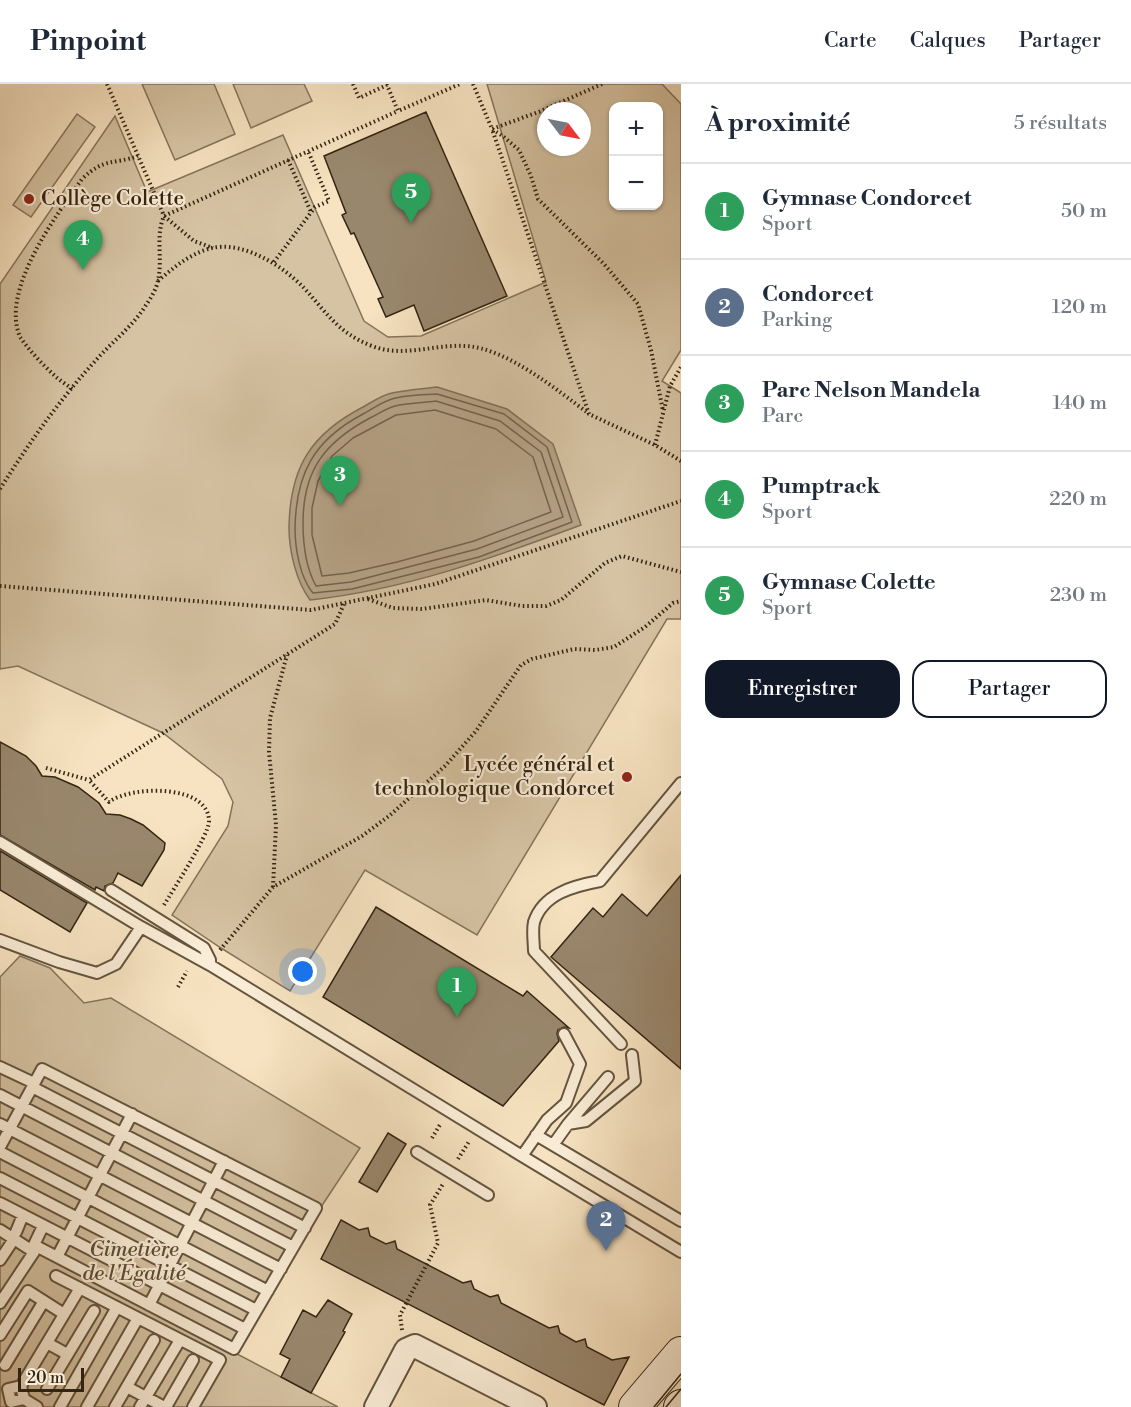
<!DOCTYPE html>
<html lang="fr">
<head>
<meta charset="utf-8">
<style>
	:root { --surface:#fff; --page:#f6f6f7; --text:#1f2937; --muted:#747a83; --line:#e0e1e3; --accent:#111827 }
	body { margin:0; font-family:"Libre Bodoni",serif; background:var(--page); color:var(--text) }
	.controls { position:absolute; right:18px; top:18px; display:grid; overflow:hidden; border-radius:12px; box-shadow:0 2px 4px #0004 }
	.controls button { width:54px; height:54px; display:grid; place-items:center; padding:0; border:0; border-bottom:2px solid var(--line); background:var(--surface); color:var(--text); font:30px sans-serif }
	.compass { position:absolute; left:537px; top:18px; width:54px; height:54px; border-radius:50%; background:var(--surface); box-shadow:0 2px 4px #0004; rotate:122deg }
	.scale { position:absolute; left:18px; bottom:15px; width:66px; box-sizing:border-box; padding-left:6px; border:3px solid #342412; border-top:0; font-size:16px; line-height:21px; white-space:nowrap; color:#342412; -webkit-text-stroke:4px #faedd7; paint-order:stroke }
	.you { position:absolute; left:303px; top:888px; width:21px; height:21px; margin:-15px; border:4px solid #fff; border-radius:50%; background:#1a73e8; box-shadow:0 0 0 9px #1a73e833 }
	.badge { display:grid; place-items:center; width:39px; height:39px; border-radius:50%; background:var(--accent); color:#fff; font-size:20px; font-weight:700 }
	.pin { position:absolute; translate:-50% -50px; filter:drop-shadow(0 2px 3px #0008) }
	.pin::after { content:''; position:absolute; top:32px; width:21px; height:18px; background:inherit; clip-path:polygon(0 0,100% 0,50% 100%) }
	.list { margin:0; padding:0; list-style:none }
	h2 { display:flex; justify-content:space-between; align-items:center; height:78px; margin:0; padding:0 24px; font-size:26px }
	h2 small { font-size:20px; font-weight:400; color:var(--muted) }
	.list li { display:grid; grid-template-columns:39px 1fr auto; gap:18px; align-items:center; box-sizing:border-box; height:96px; padding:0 24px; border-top:2px solid var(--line) }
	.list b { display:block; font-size:22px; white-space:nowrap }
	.list p { margin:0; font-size:20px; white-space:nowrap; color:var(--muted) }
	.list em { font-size:20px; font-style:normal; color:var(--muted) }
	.actions { display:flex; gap:12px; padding:18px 24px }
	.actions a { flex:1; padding:14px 0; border:2px solid var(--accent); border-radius:18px; text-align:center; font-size:21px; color:var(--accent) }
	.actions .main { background:var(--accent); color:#fff }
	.map { position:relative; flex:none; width:681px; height:1323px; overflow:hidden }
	header { display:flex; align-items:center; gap:36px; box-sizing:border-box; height:84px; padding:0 30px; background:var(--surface); border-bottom:2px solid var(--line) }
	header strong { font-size:28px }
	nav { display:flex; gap:33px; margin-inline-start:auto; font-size:21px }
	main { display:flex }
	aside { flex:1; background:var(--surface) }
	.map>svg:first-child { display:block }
	.green { fill:#d6c3a3; stroke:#85745a; stroke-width:1.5; fill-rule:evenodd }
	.water { fill:#b5a286; stroke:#817058; stroke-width:1.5 }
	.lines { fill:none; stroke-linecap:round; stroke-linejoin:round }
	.shore { stroke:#74634c; stroke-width:1.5 }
	.building { fill:#99876d; stroke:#342412; stroke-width:1.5 }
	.service-casing { stroke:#65543e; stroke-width:14 }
	.minor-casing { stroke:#65543e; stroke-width:26 }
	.secondary-casing { stroke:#342412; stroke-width:34 }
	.path { stroke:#342412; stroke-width:4; stroke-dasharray:1.5 3; stroke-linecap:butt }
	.service { stroke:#faedd7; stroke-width:10 }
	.minor { stroke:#faedd7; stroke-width:22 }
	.secondary { stroke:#faedd7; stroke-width:32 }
	.tram { stroke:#342412; stroke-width:1.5 }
	.poi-dot { fill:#8f2418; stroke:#faedd7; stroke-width:2 }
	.labels { text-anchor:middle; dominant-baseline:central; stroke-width:4.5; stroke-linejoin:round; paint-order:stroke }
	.poi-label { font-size:21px; fill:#342412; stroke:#faedd7; text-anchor:start }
	.park-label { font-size:21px; font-style:italic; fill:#5c4c36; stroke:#faedd7 }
</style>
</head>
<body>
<header>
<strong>Pinpoint</strong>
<nav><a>Carte</a><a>Calques</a><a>Partager</a></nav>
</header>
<main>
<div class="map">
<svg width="681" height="1323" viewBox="0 0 681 1323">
	<rect width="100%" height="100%" fill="#f7e3c1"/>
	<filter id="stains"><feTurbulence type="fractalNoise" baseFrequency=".00333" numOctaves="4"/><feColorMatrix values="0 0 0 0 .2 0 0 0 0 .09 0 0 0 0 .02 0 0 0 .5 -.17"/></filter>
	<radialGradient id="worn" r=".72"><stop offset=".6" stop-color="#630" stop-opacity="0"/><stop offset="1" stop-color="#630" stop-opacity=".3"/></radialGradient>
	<!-- green -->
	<path class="green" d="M 142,0 L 214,0 L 235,50 L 175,76 Z
		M 233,0 L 304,0 L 312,17 L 251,44 Z
		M 487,0 L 662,0 L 681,20 L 681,266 L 662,297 L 681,309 L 681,535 L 667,535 L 477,851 L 365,786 L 290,907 L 221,864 L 172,831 L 228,742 L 233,718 L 222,695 L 163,649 L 18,582 L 0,585 L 0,200 L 115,32 L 147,108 L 283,51 L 364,237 L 388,253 L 421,252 L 546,198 ZM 614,22 L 658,22 L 658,122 L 614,122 ZM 546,27 L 582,27 L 582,63 L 546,63 Z
		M 77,30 L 95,43 L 31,133 L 13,121 Z
		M 20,872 L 50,884 L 84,919 L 111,914 L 360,1064 L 321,1123 L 237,1270 L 338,1323 L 0,1323 L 0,893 Z"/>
	<!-- water -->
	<path class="water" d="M 437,303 L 507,325 L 553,360 L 581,441 C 493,474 404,506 310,516 C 296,497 289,467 289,443 C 290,383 311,350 363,323 C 372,318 382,311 392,309 C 407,306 422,305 437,303 Z"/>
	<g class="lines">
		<!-- shore -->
		<path class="shore" d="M 437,310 L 504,330 L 547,363 L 572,438 L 479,473 L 352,505 L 313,509 C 300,494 295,464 295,444 C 296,389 314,356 363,330 C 372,325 382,318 392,315 C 405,311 423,311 437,310 Z
			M 436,317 L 500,337 L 541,368 L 563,433 L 477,465 L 351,498 L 316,502 C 306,484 303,459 303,439 C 303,386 325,358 370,334 C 378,330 387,324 395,322 C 408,319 423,319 436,317 Z
			M 435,326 L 496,345 L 533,373 L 551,428 L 474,457 L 397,478 L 349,489 L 322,492 L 312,451 L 312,424 L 318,397 L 332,372 L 353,354 L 396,331 Z"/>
	</g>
	<!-- building -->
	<path class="building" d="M 426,28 L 507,212 L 424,247 L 414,221 L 386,233 L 378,215 L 383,213 L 354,149 L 351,150 L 342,131 L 346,129 L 324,72 Z
		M 0,658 L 26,672 L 36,682 L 42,692 L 55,693 L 78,703 L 99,719 L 106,730 L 120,731 L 131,735 L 143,741 L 165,759 L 164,766 L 142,802 L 118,789 L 113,799 L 105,802 L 104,807 L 96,803 L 95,806 L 0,751 Z
		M 0,767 L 87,819 L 70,848 L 0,806 Z
		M 681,791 L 681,985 L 551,873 L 593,824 L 603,833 L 622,810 L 647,832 Z
		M 376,823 L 523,912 L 527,907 L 569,944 L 564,943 L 558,946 L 557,950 L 559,957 L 503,1022 L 323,913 Z
		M 388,1049 L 406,1060 L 377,1108 L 359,1098 Z
		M 341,1136 L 359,1146 L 368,1144 L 370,1152 L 386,1160 L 395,1157 L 397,1165 L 463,1199 L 471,1197 L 474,1205 L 490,1213 L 498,1211 L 501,1219 L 549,1244 L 558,1242 L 560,1249 L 576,1258 L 585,1255 L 587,1263 L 612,1276 L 629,1273 L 604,1321 L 321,1175 Z
		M 328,1216 L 352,1230 L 343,1247 L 345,1248 L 311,1309 L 281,1293 L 290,1275 L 280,1270 L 303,1226 L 316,1233 Z"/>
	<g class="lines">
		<!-- service casing -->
		<g class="service-casing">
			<path id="service" d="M 0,758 L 141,843 L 210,881 L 522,1072 L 547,1036 L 566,1019 L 580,980 L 564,950
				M 111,806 L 204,864 L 210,876 L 210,881
				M 0,856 L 59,878 L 97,889 L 116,880 L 141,843
				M 621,960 L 534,867 C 534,859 532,847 534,838 C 543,810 573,802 600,797 L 681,699
				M 0,983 L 34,999
				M 608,993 L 568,1040 L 586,1037 L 635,997 L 632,971
				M 32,1003 L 305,1144
				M 0,1011 L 293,1163
				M 0,1040 L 281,1185
				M 536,1051 L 681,1137
				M 553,1061 L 568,1040
				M 0,1063 L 42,985 L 316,1124 L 234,1265 L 34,1161 L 43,1142
				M 0,1068 L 268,1207
				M 417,1068 L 488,1111
				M 522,1072 L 681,1168
				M 0,1094 L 256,1226
				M 0,1119 L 245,1245
				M 0,1146 L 34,1168 L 0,1219
				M 16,1148 L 23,1131
				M 57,1173 L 132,1030
				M 0,1176 L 14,1155
				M 56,1192 L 220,1276 L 193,1323
				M 149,1221 L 224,1077
				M 0,1251 L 28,1207 L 64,1230
				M 47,1259 L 67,1270
				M 5,1281 L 44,1217
				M 21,1302 L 80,1204
				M 127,1303 L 164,1323
				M 47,1305 L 94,1227
				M 24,1315 L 11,1318 L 8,1305 L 21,1302 L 24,1315 L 37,1323
				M 60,1323 L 117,1223
				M 87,1323 L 138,1234
				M 115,1323 L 154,1256
				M 140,1323 L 180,1256
				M 166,1323 L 193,1276"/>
		</g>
		<!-- minor casing -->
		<g class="minor-casing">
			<path id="minor" d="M 376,1323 L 406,1266 L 415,1262 L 535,1323"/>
		</g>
		<!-- secondary casing -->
		<g class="secondary-casing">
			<path id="secondary" d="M 635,1323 L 681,1269
				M 680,1323 L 681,1322"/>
		</g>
		<!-- path -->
		<path class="path" d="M 107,0 L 164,132 L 194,157 L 213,164
			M 353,0 L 359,14 L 387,1 L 398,27 L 460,0
			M 473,0 L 492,45 L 504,53 L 519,66 L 531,92 L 538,115 L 604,180 L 638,220 L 651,266 L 663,327
			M 602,0 L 541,27 L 492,45 L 589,330 L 655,361 L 681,377
			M 288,76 L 311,128
			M 274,178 L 315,123 L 329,117 L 308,67
			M 158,197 C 174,183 191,169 212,164 C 244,157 283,182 304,204 C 327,229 338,249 372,262 C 403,274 434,260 466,262 C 506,264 557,306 588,329
			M 72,305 C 66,300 59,296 54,291 C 42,280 29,266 20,253 C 0,206 56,132 82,95 C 105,73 113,81 138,72
			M 655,361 L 670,302 L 681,283
			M 0,405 C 29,359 60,315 97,275 C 113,257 133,242 146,221 C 151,214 157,204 158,196 C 163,175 155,152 164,132 L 398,27
			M 0,502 L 311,526 L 435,500 L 681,417
			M 368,515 L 393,524 L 422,525 L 486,516 L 522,522 L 546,522 L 561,516 L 605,479 L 622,472 L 681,488
			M 46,684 L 89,696
			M 273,803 L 276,741 L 269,668 L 270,634 L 287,571
			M 164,821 C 173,806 208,752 209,738 C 210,700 132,701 109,718 L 89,696 L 335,540 L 344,520
			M 220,866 L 273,803 L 362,752 L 389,732 L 446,681 L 476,647 L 521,581 L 532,575 L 574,565 L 595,566 L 614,563 L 645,543 L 673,519 L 681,517
			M 178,903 L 187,887
			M 432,1054 L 441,1039
			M 458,1075 L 470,1056
			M 402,1246 L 400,1231 L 438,1159 L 430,1121 L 443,1100"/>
		<!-- service -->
		<use href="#service" class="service"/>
		<!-- minor -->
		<use href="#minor" class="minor"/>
		<!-- secondary -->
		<use href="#secondary" class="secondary"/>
		<!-- tram -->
		<path class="tram" d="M 654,1323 L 681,1290
			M 666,1323 L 681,1305"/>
	</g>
	<!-- markers -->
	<g class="poi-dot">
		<circle cx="29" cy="115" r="6"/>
		<circle cx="627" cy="693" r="6"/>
	</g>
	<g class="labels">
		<!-- poi labels -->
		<g class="poi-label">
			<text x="41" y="115">Collège Colette</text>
			<text x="615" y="681" text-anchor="end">Lycée général et<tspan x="615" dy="24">technologique Condorcet</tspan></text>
		</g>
		<!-- park labels -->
		<g class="park-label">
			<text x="134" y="1166">Cimetière<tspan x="134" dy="24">de l'Égalité</tspan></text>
		</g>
	</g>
	<rect width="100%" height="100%" filter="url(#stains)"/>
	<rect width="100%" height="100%" fill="url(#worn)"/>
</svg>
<div class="controls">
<button>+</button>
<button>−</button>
</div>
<svg class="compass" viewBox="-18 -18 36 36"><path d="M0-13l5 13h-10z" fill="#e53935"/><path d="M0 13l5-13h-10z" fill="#747a83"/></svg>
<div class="scale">20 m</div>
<div class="you"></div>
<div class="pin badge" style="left:457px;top:933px;background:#2e9e5b">1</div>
<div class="pin badge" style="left:606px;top:1167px;background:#5c6f8a">2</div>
<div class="pin badge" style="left:340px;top:422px;background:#2e9e5b">3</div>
<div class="pin badge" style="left:83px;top:186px;background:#2e9e5b">4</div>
<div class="pin badge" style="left:411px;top:139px;background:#2e9e5b">5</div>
</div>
<aside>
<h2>À proximité<small>5 résultats</small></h2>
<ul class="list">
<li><span class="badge" style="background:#2e9e5b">1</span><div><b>Gymnase Condorcet</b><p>Sport</p></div><em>50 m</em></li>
<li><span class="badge" style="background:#5c6f8a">2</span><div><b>Condorcet</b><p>Parking</p></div><em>120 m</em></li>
<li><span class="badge" style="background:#2e9e5b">3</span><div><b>Parc Nelson Mandela</b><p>Parc</p></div><em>140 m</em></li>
<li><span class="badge" style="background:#2e9e5b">4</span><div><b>Pumptrack</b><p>Sport</p></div><em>220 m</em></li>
<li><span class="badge" style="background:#2e9e5b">5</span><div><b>Gymnase Colette</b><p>Sport</p></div><em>230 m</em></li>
</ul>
<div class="actions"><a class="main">Enregistrer</a><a>Partager</a></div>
</aside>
</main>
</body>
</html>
